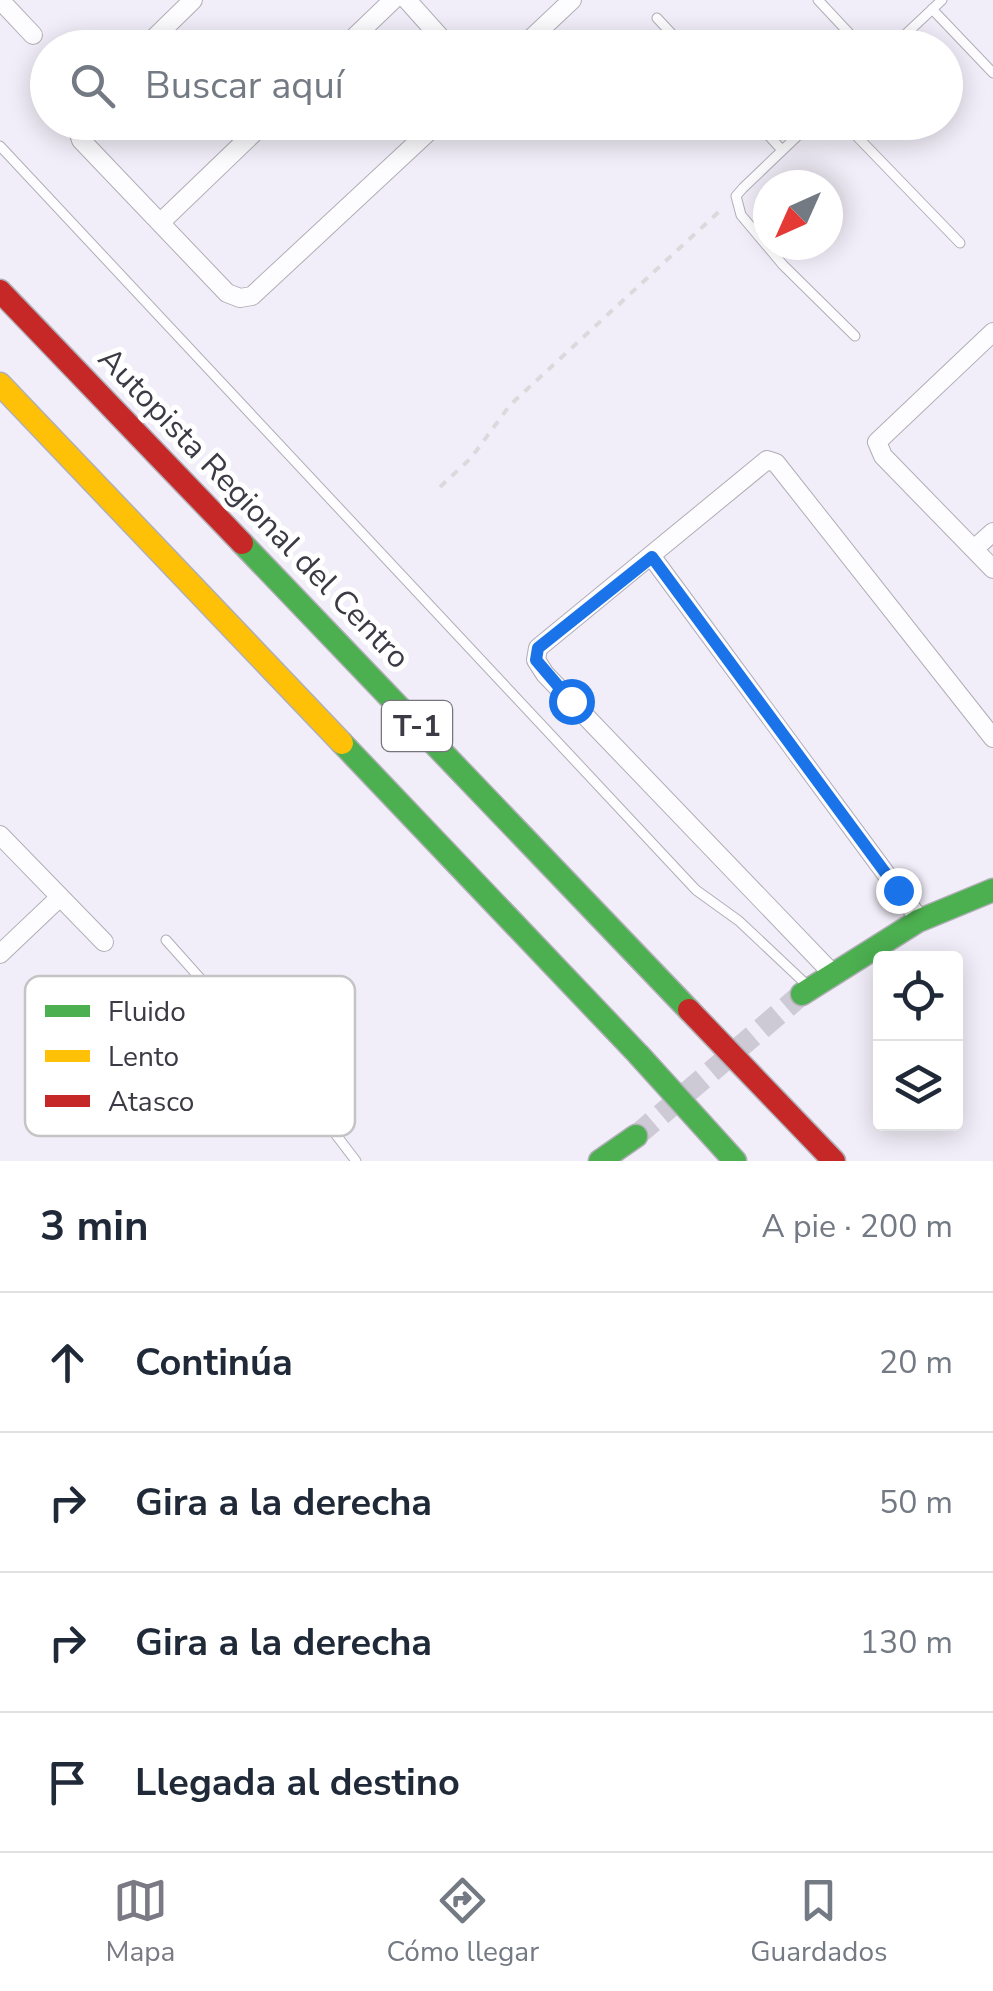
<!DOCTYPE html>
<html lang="es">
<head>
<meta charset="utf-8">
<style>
	:root { --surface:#fff; --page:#f6f6f7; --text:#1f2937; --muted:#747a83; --line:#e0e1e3; --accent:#7b7983 }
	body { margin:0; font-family:"Nunito Sans",sans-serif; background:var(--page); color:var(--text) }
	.controls { position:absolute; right:30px; bottom:30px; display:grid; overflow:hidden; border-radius:10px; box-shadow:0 5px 25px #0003 }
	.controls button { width:90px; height:90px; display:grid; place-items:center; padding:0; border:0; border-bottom:2px solid var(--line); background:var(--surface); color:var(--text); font:50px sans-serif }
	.compass { position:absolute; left:753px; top:170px; width:90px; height:90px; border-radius:50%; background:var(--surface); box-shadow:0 5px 25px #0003; rotate:225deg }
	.stop { position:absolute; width:30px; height:30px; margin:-22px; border:8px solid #1a73e8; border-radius:50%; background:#fff }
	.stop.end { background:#1a73e8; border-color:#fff; box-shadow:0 2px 10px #0008 }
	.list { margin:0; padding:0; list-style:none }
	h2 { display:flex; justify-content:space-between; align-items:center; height:130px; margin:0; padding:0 40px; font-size:42px }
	h2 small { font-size:32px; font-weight:400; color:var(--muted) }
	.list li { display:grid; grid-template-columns:65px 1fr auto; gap:30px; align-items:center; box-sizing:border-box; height:140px; padding:0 40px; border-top:2px solid var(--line) }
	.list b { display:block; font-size:38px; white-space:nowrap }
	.list em { font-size:32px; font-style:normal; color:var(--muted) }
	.icon { flex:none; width:55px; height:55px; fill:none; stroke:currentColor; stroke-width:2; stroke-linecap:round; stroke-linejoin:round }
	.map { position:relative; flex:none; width:993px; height:1161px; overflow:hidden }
	.search { position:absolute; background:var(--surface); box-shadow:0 5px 25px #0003; left:30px; right:30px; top:30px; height:110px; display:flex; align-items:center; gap:25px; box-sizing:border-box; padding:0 35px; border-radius:55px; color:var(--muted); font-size:38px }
	.sheet { height:690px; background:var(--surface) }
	nav { display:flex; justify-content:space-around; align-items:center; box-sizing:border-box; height:140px; border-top:2px solid var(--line); background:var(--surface); font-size:28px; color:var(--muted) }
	nav a { display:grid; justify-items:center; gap:5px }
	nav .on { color:var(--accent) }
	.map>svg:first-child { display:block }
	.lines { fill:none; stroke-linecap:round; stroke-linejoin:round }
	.secondary-tunnel { stroke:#cdcad5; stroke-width:22; stroke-dasharray:22 11; stroke-linecap:butt }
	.lane-casing { stroke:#b0aeb6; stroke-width:11 }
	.street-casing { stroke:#b0aeb6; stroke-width:20 }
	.fast-casing { stroke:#b0aeb6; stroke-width:25 }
	.slow-casing { stroke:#b0aeb6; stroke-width:25 }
	.jam-casing { stroke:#b0aeb6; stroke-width:25 }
	.path { stroke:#dadadc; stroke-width:4; stroke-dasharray:8 8; stroke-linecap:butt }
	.lane { stroke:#fdfcfe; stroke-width:9 }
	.street { stroke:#fdfcfe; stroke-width:18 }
	.fast { stroke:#4caf50; stroke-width:22 }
	.slow { stroke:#ffc107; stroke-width:22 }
	.jam { stroke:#c62828; stroke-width:22 }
	.route { stroke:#1a73e8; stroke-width:12 }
	.labels { text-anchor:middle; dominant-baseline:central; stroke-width:10; stroke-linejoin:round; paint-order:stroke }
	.shield { fill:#fff; stroke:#76757c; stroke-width:2.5 }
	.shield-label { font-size:30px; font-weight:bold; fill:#3c3a44 }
	.street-label { font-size:32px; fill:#3c3a44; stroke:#fff }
	.key { fill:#fff; stroke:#c4c4c7; stroke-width:2.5 }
	.key-label { font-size:28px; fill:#3c3a44 }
</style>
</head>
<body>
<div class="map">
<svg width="993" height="1161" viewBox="0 0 993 1161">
	<rect width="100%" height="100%" fill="#f1eef9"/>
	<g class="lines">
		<!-- secondary-tunnel -->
		<path class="secondary-tunnel" d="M 636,1136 L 802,994"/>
		<!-- lane casing -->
		<g class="lane-casing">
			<path id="lane" d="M 818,0 L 863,48
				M 932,9 L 993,73
				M 657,18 L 685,48
				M 891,48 L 942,0
				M 756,122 L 782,150
				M 812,122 L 743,188 L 736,196 L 741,215 L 783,265 L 855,336
				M 843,122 L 960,243
				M 0,146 L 696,890 L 739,921 L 808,986
				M 166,940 L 314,1106 L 356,1161"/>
		</g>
		<!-- street casing -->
		<g class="street-casing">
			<path id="street" d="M 0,0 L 33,35
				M 407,0 L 450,48
				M 144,48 L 193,0
				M 343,48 L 393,0
				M 521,48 L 572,0
				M 75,122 L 81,140 L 227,293 L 240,298 L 252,296 L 439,122
				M 161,222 L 265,122
				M 993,332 L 877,442 L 883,456 L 993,569
				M 974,549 L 993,532
				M 652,557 L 920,920
				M 0,835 L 104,942
				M 0,954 L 60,897
				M 832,973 L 545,674 L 536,660 L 538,648 L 767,460 L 776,463 L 993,738"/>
		</g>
		<!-- fast casing -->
		<g class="fast-casing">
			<path id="fast" d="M 242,543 L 689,1010
				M 342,743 L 638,1054 L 735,1161
				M 802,994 L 918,921 L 993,890
				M 600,1161 L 636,1136"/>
		</g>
		<!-- slow casing -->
		<g class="slow-casing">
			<path id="slow" d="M 0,384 L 342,743"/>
		</g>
		<!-- jam casing -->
		<g class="jam-casing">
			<path id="jam" d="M 0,291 L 242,543
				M 689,1010 L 834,1161"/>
		</g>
		<!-- path -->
		<path class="path" d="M 440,487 L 471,458 L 510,405 L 724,207"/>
		<!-- lane -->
		<use href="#lane" class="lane"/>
		<!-- street -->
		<use href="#street" class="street"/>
		<!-- fast -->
		<use href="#fast" class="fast"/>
		<!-- slow -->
		<use href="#slow" class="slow"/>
		<!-- jam -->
		<use href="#jam" class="jam"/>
	</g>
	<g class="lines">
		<!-- route -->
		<path class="route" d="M 571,701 L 536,660 L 538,648 L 652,557 L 898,890"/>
	</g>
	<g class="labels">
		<!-- shield labels -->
		<rect class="shield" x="382" y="701" width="70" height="50" rx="8"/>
		<g class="shield-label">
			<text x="417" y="726">T-1</text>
		</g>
		<!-- street labels -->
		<g class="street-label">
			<text transform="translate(254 508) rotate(46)">Autopista Regional del Centro</text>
		</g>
	</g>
	<!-- legend -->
	<rect x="25" y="976" width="330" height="160" rx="15" class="key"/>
	<rect x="45" y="1005" width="45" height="12" fill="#4caf50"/>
	<rect x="45" y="1050" width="45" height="12" fill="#ffc107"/>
	<rect x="45" y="1095" width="45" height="12" fill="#c62828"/>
	<g class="key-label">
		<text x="108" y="1021">Fluido</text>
		<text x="108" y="1066">Lento</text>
		<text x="108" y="1111">Atasco</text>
	</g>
</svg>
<div class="controls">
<button><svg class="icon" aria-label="locate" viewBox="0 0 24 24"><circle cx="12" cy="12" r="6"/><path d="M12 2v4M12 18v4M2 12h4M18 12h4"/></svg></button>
<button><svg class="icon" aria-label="layers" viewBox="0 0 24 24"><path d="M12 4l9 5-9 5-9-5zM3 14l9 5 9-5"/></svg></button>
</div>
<svg class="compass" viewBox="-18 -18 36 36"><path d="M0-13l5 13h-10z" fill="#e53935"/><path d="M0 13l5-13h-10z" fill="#747a83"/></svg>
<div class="stop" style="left:571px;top:701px"></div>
<div class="stop end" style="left:898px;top:890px"></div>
<div class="search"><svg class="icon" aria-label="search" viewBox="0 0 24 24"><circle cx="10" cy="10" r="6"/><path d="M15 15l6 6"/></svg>Buscar aquí</div>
</div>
<section class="sheet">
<h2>3 min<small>A pie · 200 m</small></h2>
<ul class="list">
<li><svg class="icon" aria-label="ahead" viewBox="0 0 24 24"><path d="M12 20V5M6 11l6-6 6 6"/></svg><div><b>Continúa</b></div><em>20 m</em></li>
<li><svg class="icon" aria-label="right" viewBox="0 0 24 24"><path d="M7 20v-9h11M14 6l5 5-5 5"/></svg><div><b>Gira a la derecha</b></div><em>50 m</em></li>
<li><svg class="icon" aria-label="right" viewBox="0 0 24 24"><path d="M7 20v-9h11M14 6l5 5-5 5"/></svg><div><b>Gira a la derecha</b></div><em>130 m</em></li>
<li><svg class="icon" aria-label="arrive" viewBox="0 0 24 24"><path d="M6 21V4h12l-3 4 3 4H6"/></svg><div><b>Llegada al destino</b></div></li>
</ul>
</section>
<nav>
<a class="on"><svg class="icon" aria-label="map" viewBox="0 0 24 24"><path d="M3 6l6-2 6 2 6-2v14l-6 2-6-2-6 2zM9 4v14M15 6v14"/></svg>Mapa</a>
<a><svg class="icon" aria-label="directions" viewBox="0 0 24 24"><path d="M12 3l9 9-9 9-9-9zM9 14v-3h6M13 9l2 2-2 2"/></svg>Cómo llegar</a>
<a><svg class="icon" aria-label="saved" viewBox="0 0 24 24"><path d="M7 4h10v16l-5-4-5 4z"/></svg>Guardados</a>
</nav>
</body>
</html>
